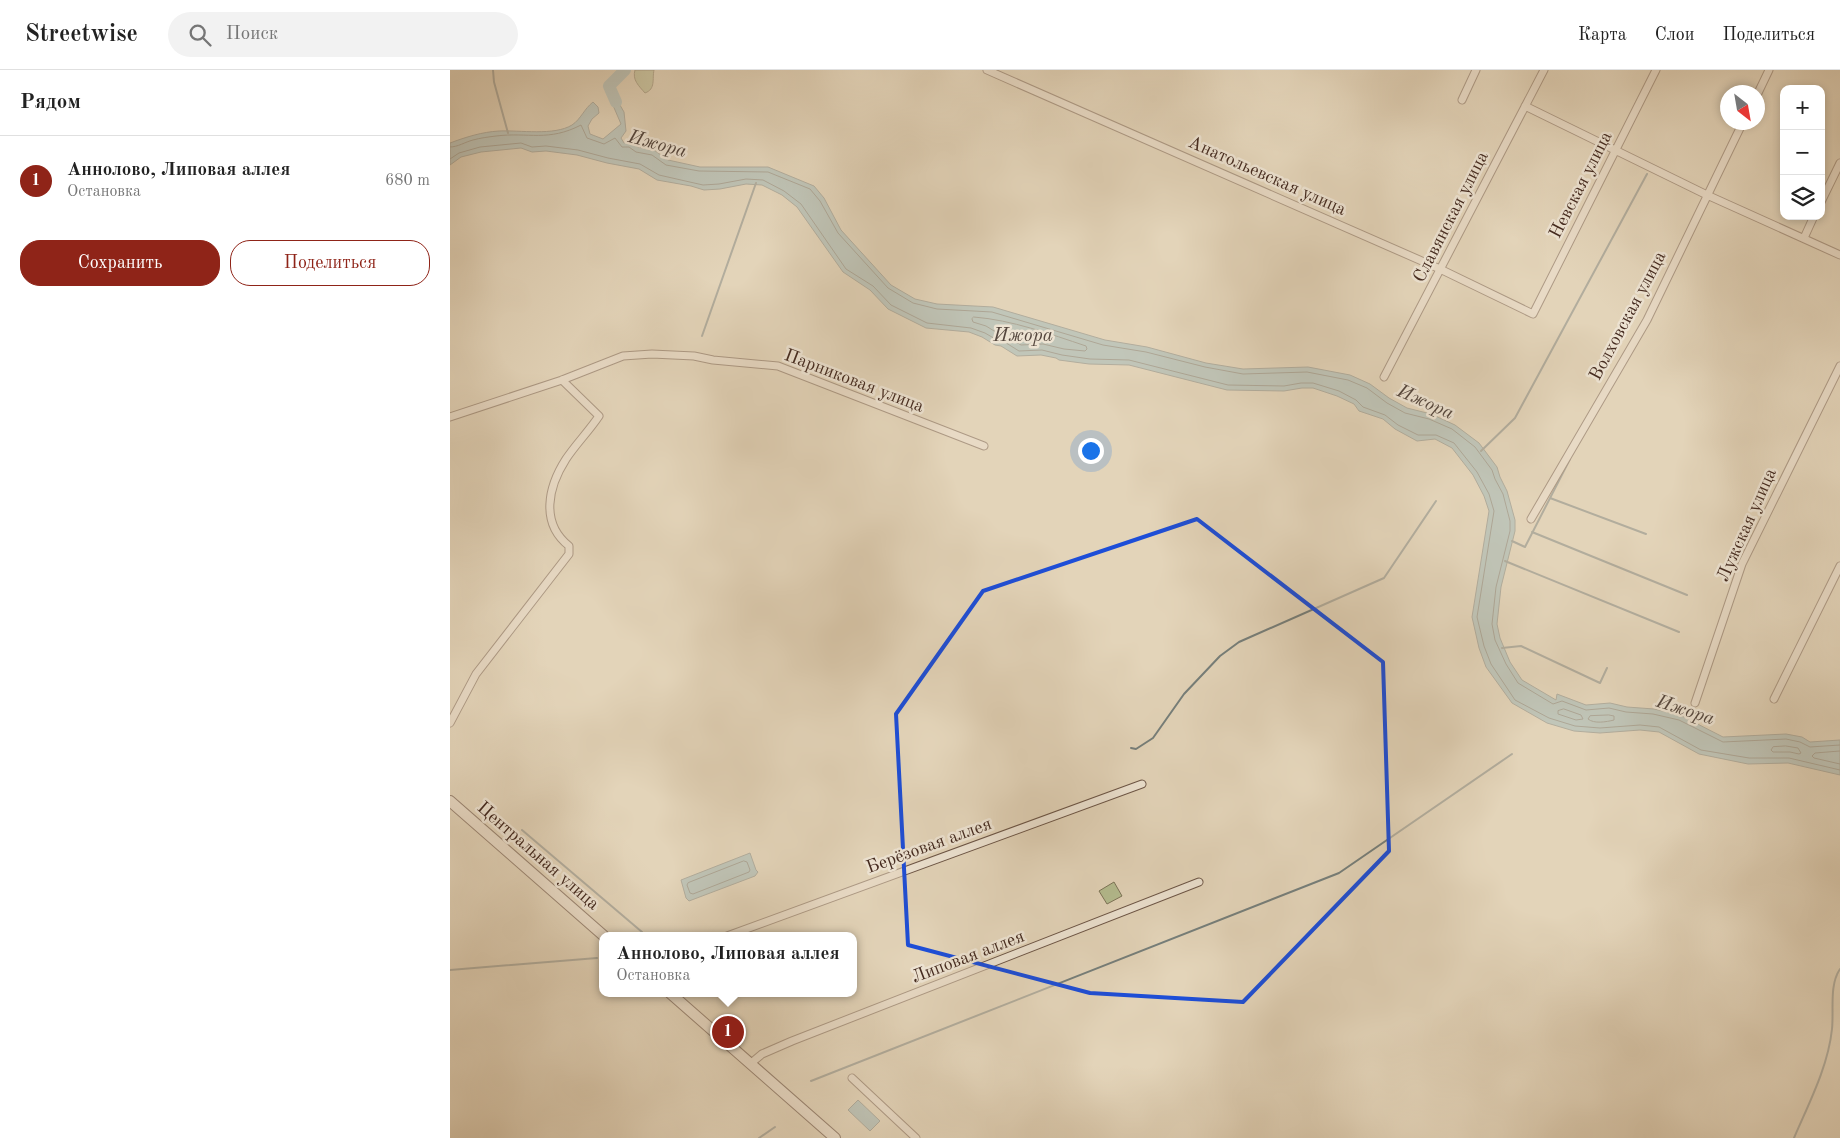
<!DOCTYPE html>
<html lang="ru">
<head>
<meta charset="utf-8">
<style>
	:root { --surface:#fff; --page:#f2f2f2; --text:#222; --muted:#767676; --line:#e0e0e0; --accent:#8f2418 }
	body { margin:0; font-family:"Old Standard TT",serif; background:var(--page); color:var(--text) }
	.controls { position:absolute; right:15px; top:15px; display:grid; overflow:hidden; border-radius:10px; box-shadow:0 2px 8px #0003 }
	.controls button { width:45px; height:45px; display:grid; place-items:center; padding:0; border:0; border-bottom:1px solid var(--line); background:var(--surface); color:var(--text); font:25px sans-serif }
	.compass { position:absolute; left:1270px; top:15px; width:45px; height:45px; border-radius:50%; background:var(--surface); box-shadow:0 2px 8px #0003; rotate:149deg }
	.you { position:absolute; left:640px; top:380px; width:18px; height:18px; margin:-12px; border:4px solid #fff; border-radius:50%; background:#1a73e8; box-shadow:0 0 0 8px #1a73e833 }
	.badge { display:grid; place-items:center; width:32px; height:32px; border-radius:50%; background:var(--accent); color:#fff; font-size:16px; font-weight:700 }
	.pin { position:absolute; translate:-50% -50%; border:2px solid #fff; box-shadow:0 1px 5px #0006 }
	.popup { position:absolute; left:149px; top:862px; width:258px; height:65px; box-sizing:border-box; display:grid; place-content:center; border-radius:10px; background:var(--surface); filter:drop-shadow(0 1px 4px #0005); font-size:16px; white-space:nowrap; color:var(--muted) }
	.popup b { font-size:19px; color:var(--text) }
	.popup::after { content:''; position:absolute; left:50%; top:100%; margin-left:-10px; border:10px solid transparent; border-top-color:var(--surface) }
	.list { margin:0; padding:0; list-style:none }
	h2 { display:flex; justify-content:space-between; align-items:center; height:65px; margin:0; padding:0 20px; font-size:21px }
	h2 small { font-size:16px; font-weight:400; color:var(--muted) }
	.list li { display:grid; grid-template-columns:32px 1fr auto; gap:15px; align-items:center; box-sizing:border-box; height:90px; padding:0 20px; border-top:1px solid var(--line) }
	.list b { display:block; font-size:19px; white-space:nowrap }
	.list p { margin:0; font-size:16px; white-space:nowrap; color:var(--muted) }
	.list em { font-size:16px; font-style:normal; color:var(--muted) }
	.actions { display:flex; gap:10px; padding:15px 20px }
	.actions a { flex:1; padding:11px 0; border:1px solid var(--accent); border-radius:20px; text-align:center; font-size:18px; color:var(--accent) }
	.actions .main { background:var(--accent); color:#fff }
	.icon { flex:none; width:28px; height:28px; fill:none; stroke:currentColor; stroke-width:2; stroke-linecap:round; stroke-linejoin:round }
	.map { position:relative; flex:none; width:1390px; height:1068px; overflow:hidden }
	header { display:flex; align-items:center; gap:30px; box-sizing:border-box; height:70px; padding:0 25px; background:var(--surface); border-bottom:1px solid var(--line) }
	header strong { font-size:24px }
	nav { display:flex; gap:28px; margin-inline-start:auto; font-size:18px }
	.search { width:350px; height:45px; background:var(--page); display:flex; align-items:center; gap:12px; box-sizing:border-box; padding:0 18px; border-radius:28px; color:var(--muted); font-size:19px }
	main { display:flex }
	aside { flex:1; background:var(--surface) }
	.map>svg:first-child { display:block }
	.green { fill:#b4bc8f; stroke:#7c7458 }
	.water { fill:#97b7b8; stroke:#767f7b }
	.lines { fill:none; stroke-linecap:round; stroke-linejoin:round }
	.shore { stroke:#6e716c; stroke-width:1 }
	.stream { stroke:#767f7b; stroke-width:2 }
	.river { stroke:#97b7b8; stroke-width:12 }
	.minor-casing { stroke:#6c5546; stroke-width:9 }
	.secondary-casing { stroke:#452b20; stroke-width:12 }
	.minor { stroke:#ede3d2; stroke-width:7 }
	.secondary { stroke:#ede3d2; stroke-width:10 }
	.marked { fill:none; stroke:#1d4ed8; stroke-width:4; stroke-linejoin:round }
	.labels { text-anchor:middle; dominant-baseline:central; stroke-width:5; stroke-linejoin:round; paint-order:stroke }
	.street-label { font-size:18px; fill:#452b20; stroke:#ede3d2 }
	.water-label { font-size:19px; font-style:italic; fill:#55473e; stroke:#ede3d2 }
</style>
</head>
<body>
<header>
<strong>Streetwise</strong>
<div class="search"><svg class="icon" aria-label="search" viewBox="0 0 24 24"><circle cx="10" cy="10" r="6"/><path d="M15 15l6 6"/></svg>Поиск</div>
<nav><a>Карта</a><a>Слои</a><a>Поделиться</a></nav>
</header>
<main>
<aside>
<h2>Рядом<small></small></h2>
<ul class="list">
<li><span class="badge">1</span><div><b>Аннолово, Липовая аллея</b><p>Остановка</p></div><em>680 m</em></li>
</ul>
<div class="actions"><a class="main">Сохранить</a><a>Поделиться</a></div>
</aside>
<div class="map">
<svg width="1390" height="1068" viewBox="0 0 1390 1068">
	<rect width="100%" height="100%" fill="#e3d4b9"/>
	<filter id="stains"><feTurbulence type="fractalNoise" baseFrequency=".004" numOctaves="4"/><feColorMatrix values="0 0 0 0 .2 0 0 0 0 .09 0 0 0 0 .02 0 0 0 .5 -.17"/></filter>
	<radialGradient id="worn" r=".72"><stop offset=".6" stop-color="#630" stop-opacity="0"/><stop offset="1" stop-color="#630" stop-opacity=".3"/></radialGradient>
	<!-- green -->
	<path class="green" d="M 185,0 L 204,0 C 202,9 206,19 195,23 C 189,16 182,10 185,0 Z
		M 664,812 L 672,826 L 657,834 L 649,821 Z"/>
	<!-- water -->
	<path class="water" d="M 159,16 L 174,42 L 176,61 L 171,68 L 174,73 L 180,70 L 188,77 L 204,80 L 218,90 L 250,97 L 318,97 L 364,116 L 374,128 L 391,160 L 441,215 L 465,229 L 487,234 L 543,237 L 655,270 L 697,277 L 756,293 L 793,299 L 858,297 L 900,305 L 920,314 L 939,328 L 957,338 L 981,344 L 1005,355 L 1029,373 L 1047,397 L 1050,407 L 1057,421 L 1065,450 L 1065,461 L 1051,517 L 1047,554 L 1050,568 L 1060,592 L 1072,610 L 1106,630 L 1107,624 L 1136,635 L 1160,633 L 1177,637 L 1204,639 L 1230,645 L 1273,667 L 1336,664 L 1352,667 L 1360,672 L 1390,670 L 1390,705 L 1338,693 L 1298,694 L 1249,684 L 1209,662 L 1190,660 L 1150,663 L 1124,661 L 1097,653 L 1062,633 L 1036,597 L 1029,578 L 1022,547 L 1039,441 L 1034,426 L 1023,405 L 1002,378 L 985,369 L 967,371 L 945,359 L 933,349 L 909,341 L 904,334 L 887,326 L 863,318 L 852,318 L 834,321 L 777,320 L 679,295 L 639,294 L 609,290 L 606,288 L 591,285 L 567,286 L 551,276 L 545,275 L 532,267 L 519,262 L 476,258 L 438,239 L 420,220 L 393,202 L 347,137 L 332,125 L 312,115 L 296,114 L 270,119 L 254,120 L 241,116 L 207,110 L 189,99 L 157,93 L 127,85 L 96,81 L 82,82 L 71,78 L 31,82 L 11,87 L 0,95 L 0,73 C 16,67 32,62 49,61 C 70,60 104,66 122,55 C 131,49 134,39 143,32 L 148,37 L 149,43 L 142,49 L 138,56 L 140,64 L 153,69 L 171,54 L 159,26 Z
		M 300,783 L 306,800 L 308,802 L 305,806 L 239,831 L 236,828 L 231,810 Z
		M 408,1030 L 430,1051 L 420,1061 L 398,1040 Z"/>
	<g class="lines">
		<!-- shore -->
		<path class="shore" d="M 0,77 C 8,77 15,72 23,70 C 30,68 38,67 46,66 C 79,62 98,72 131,55 L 137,68 L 154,74 L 165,68 L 172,77 L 179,77 L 186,82 L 202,85 L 216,95 L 249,101 L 318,102 L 360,119 L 370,131 L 388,163 L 438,218 L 463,233 L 487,239 L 542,242 L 653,275 L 696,282 L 755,297 L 793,304 L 857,302 L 898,310 L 917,318 L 937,333 L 955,343 L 979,349 L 1002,359 L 1025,377 L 1042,400 L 1045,409 L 1053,424 L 1060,451 L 1060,461 L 1046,517 L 1042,554 L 1045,570 L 1056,594 L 1068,613 L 1103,634 L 1112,631 L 1136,640 L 1159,638 L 1176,642 L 1203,644 L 1229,650 L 1273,672 L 1336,669 L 1350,672 L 1360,677 L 1390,675
			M 0,89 L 9,83 L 30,77 L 71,73 L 82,77 L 96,76 L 128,80 L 158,88 L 190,94 L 209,105 L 253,115 L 269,114 L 296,109 L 313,110 L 334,121 L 351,134 L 396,199 L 423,216 L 441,235 L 477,253 L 521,258 L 535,263 L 547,270 L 553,271 L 569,281 L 592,280 L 612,285 L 640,289 L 679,290 L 778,315 L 834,316 L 851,313 L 863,313 L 889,321 L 906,330 L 913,337 L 935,345 L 948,355 L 968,365 L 986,365 L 1004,373 L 1027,402 L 1039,424 L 1044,441 L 1027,547 L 1034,576 L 1041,594 L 1065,630 L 1099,648 L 1125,656 L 1150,658 L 1190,655 L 1209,657 L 1251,680 L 1299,688 L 1339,688 L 1390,700
			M 524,247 C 562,250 600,264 636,276 L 637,279 L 635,281 L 614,279 L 593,274 L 571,275 L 556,266 L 549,264 L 536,256 L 523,252 L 522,249 Z
			M 1114,639 L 1131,645 L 1133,649 L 1126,650 L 1108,644 L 1108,641 Z
			M 1159,645 L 1164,646 L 1164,650 C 1156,652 1144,654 1138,649 L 1140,646 Z
			M 1336,676 L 1348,678 L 1351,683 L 1349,684 L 1340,682 L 1323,682 L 1321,680 L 1323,677 Z
			M 1390,681 L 1365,683 L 1362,686 L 1364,688 L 1390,694
			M 294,791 L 297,792 L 300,800 L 299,802 L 243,824 L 240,823 L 237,815 L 238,813 Z"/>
		<!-- stream -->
		<path class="stream" d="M 43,0 L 44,12 L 58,63
			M 252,266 L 306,113
			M 1031,381 L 1065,348 L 1197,104
			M 1100,428 L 1196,464
			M 1082,462 L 1237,525
			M 1062,471 L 1075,477 L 1120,389
			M 1055,491 L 1229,562
			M 1052,578 L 1071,576 L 1150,613 L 1157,598
			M 681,678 L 686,679 L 703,668 L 734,624 L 770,586 L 789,572 L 934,508 L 986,431
			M 72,760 L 192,862
			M 0,900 L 147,888
			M 361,1011 L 889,803 L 1062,684
			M 309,1068 L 325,1057
			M 1344,1068 C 1359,1033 1378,997 1382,959 C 1384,940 1379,915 1390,899"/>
		<!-- river -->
		<path class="river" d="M 166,32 L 159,16 L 175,0"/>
		<!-- minor casing -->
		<g class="minor-casing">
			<path id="minor" d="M 537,0 L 990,199 L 1083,244 L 1206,0
				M 1308,23 L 1319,0
				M 1012,30 L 1026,0
				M 1075,36 L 1257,125 L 1390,185
				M 1371,132 L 1390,93
				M 1354,168 L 1364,146
				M 934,307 L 1094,0
				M 0,347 L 112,310 L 173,286 L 202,284 L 244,286 L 263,290 L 328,296 L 534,376
				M 1081,449 L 1197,250 L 1293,52
				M 1324,629 L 1390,496
				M 1245,633 L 1292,494 L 1390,296
				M 0,653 L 26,604 L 119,484 L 119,476 C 90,453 98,417 116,389 C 126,374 139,361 149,346 L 112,310
				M 277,866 L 692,714
				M 300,994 L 312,984 L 342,971 L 749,812
				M 402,1008 L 466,1068"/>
		</g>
		<!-- secondary casing -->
		<g class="secondary-casing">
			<path id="secondary" d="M 0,731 L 154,866
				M 220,923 L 385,1068"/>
		</g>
		<!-- minor -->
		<use href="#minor" class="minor"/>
		<!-- secondary -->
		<use href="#secondary" class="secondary"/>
	</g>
	<!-- marked area -->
	<path d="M0 0H1390V1068H0ZM 747,449 L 933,592 L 939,781 L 793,932 L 640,923 L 458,875 L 446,644 L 533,521 Z" fill="#e3d4b9" fill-opacity=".55" fill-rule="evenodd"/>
	<path class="marked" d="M 747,449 L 933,592 L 939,781 L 793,932 L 640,923 L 458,875 L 446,644 L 533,521 Z"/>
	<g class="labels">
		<!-- street labels -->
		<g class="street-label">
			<text transform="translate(817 106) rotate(24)">Анатольевская улица</text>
			<text transform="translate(1131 115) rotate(-63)">Невская улица</text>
			<text transform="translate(1001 147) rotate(-63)">Славянская улица</text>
			<text transform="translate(1178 246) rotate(-62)">Волховская улица</text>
			<text transform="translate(404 311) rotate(21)">Парниковая улица</text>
			<text transform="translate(1297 455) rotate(-66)">Лужская улица</text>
			<text transform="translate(479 776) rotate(-20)">Берёзовая аллея</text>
			<text transform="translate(88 786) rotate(41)">Центральная улица</text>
			<text transform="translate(518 887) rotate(-21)">Липовая аллея</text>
		</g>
		<!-- water labels -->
		<g class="water-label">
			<text transform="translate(207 75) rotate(15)">Ижора</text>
			<text x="573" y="266">Ижора</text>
			<text transform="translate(975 333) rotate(24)">Ижора</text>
			<text transform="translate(1235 641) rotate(18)">Ижора</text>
		</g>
	</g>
	<rect width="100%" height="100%" filter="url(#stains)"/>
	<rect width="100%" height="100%" fill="url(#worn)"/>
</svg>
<div class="controls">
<button>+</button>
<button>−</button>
<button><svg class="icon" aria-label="layers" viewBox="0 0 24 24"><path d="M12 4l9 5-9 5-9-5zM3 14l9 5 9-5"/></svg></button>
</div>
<svg class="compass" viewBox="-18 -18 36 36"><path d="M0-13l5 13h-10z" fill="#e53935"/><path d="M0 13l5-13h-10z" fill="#767676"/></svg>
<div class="you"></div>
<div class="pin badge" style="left:278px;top:962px">1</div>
<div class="popup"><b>Аннолово, Липовая аллея</b>Остановка</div>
</div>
</main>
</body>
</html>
